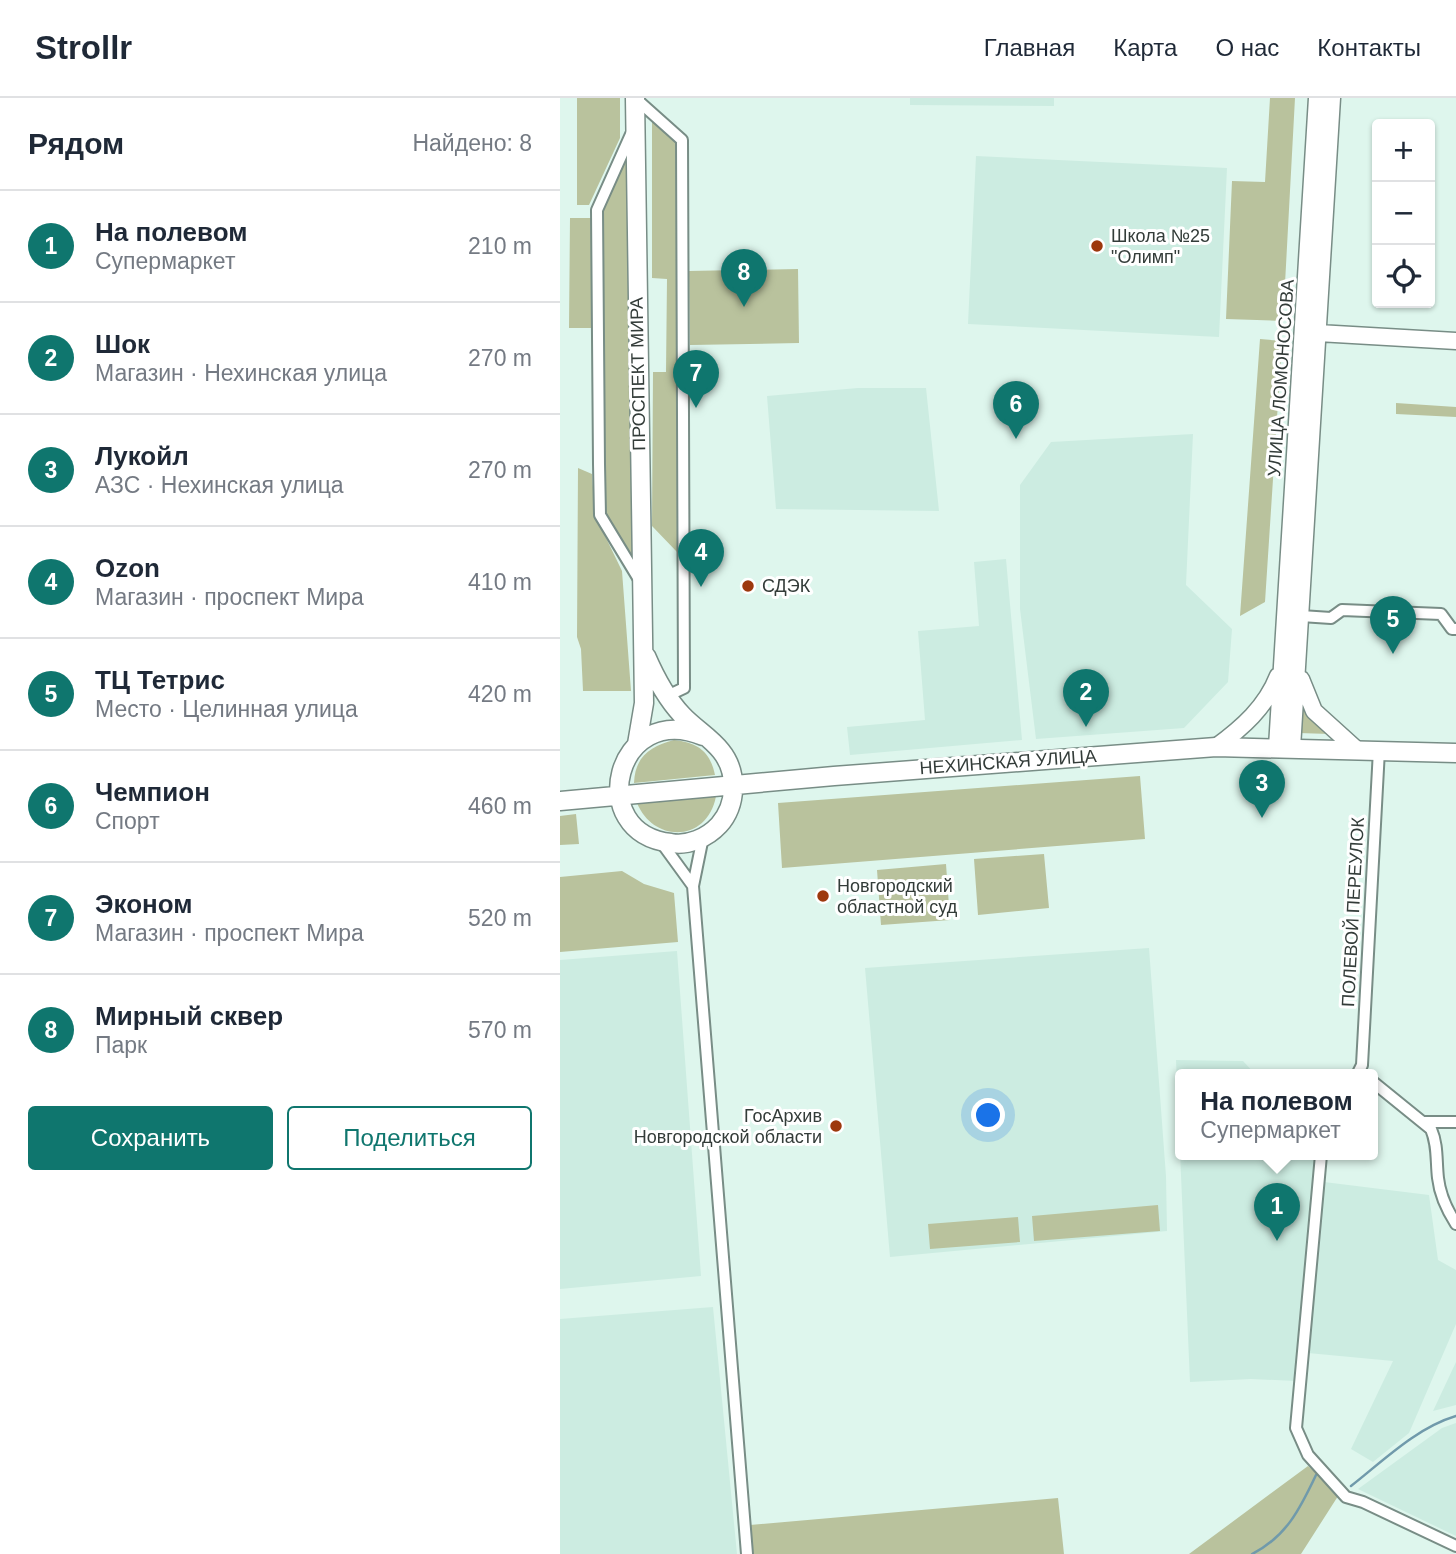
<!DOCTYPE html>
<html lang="ru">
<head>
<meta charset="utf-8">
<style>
	:root { --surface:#fff; --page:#f2f2f3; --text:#1f2937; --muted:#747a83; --line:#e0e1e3; --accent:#0f766e }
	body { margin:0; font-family:Arial,sans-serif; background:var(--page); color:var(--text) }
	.controls { position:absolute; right:21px; top:21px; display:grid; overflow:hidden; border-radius:7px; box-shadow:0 2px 5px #0004 }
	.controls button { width:63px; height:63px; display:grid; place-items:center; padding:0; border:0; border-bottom:2px solid var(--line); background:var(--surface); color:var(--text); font:35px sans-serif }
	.you { position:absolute; left:429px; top:1018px; width:24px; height:24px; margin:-18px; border:5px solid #fff; border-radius:50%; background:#1a73e8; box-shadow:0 0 0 10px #1a73e833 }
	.badge { display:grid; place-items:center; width:46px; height:46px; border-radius:50%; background:var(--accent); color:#fff; font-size:23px; font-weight:700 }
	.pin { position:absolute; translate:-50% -58px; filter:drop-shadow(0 2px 4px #0008) }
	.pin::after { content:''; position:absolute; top:37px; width:24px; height:21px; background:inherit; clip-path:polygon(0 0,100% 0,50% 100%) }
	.popup { position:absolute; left:615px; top:971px; width:203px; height:91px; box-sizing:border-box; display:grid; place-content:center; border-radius:7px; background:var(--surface); filter:drop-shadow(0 2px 5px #0005); font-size:23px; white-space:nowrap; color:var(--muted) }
	.popup b { font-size:26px; color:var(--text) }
	.popup::after { content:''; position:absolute; left:50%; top:100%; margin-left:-14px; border:14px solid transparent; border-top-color:var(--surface) }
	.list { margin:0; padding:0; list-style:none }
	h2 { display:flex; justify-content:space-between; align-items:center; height:91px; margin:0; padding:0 28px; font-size:30px }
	h2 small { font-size:23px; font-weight:400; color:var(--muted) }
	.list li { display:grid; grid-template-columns:46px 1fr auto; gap:21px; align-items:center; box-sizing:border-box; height:112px; padding:0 28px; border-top:2px solid var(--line) }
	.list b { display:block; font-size:26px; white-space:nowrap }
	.list p { margin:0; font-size:23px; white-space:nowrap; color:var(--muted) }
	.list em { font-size:23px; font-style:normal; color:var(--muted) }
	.actions { display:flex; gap:14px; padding:21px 28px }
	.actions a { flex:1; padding:16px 0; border:2px solid var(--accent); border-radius:7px; text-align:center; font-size:24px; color:var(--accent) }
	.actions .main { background:var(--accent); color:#fff }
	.icon { flex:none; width:38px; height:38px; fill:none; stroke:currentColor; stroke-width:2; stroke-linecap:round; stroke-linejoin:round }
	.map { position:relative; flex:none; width:896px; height:1456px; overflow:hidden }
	header { display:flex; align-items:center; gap:42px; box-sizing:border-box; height:98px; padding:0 35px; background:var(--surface); border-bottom:2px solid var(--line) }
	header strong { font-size:33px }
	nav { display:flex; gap:38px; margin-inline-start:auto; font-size:24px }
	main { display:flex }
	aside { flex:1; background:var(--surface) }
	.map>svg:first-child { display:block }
	.built { fill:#ccece1 }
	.green { fill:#b9c29d }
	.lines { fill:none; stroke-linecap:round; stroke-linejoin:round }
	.stream { stroke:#709aab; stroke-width:2.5 }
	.street-casing { stroke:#788d86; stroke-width:14 }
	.secondary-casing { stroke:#788d86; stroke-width:19 }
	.primary-casing { stroke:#788d86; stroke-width:21 }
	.street { stroke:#fff; stroke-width:10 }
	.secondary { stroke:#fff; stroke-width:16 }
	.primary { stroke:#fff; stroke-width:18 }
	.poi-dot { fill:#9d380d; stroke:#fff; stroke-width:2.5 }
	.labels { text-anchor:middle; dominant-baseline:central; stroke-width:6; stroke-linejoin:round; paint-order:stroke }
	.poi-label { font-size:18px; fill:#333c39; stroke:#fff; text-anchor:start }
	.street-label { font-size:18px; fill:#333c39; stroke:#fff }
</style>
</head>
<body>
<header>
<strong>Strollr</strong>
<nav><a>Главная</a><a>Карта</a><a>О нас</a><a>Контакты</a></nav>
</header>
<main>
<aside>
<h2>Рядом<small>Найдено: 8</small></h2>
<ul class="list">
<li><span class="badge">1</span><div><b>На полевом</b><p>Супермаркет</p></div><em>210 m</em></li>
<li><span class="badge">2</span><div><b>Шок</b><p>Магазин · Нехинская улица</p></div><em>270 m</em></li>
<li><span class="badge">3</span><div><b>Лукойл</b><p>АЗС · Нехинская улица</p></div><em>270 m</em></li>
<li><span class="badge">4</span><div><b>Ozon</b><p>Магазин · проспект Мира</p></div><em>410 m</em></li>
<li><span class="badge">5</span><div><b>ТЦ Тетрис</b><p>Место · Целинная улица</p></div><em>420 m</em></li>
<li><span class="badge">6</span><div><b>Чемпион</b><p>Спорт</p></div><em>460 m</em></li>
<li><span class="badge">7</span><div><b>Эконом</b><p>Магазин · проспект Мира</p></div><em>520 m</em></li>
<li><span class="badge">8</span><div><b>Мирный сквер</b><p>Парк</p></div><em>570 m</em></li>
</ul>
<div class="actions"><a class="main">Сохранить</a><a>Поделиться</a></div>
</aside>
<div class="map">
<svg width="896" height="1456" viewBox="0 0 896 1456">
	<rect width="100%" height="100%" fill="#def6ed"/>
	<!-- built -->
	<path class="built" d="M 350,0 L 494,0 L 494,8 L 350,7 Z
		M 416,58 L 667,70 L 659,239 L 408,226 Z
		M 298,290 L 366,290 L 379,413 L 216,411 L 207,298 Z
		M 633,336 L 626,487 L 672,531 L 668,584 L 624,630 L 476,641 L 460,511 L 460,387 L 491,344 Z
		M 446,461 L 462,642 L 290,657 L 287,629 L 365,622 L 358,533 L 419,528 L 414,464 Z
		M 589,850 L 606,1078 L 607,1133 L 330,1159 L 305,870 Z
		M 117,853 L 141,1178 L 0,1191 L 0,862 Z
		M 616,962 L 683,963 L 696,977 L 621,977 L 621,1057 L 755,1057 L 736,1283 L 691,1281 L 630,1284 Z
		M 764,1084 L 869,1097 L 878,1162 L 896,1172 L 896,1226 L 849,1335 L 813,1364 L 791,1351 L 833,1263 L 748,1255 Z
		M 153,1209 L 177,1456 L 0,1456 L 0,1221 Z
		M 896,1264 L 896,1307 L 873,1313 Z
		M 896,1325 L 896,1438 L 798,1391 L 882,1330 Z"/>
	<!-- green -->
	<path class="green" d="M 17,0 L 60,0 L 60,40 L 29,107 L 17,107 Z
		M 710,0 L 735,0 L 723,223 L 666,221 L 672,83 L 705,84 Z
		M 92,21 L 117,44 L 117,454 L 92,428 L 93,274 L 106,274 L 107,181 L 92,180 Z
		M 67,55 L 74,461 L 43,412 L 44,108 Z
		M 10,120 L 34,120 L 34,230 L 9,230 Z
		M 238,171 L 239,245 L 130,247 L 129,173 Z
		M 700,241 L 722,243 L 705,504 L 680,518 Z
		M 836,305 L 896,309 L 896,319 L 836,316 Z
		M 18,370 L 32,376 L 35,417 L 62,473 L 71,593 L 23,593 L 21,551 L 17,539 Z
		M 740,599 L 770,636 L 738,635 Z
		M 114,642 C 138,645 150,653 155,677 L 74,685 C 75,658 91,648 114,642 Z
		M 580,678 L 585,741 L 222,770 L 218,705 Z
		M 156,698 C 148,744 94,746 77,705 Z
		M 16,716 L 19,746 L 0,747 L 0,718 Z
		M 484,756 L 489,810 L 418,817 L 414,761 Z
		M 386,766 L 390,822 L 321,827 L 317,772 Z
		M 62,773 L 84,786 L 114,795 L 118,844 L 0,854 L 0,779 Z
		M 598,1107 L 600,1133 L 474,1143 L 472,1118 Z
		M 458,1119 L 460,1144 L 370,1151 L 368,1126 Z
		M 748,1368 L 780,1395 L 741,1456 L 629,1456 Z
		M 498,1400 L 504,1456 L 192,1456 L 190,1427 Z"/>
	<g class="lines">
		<!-- stream -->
		<path class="stream" d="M 791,1388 C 823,1363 856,1330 896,1318
			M 692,1456 C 726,1439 740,1411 756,1377"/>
		<!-- street casing -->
		<g class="street-casing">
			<path id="street" d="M 75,0 L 122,42 L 124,590 L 107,598
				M 72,34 L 37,112 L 39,366 L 40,417 L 80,483
				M 741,518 L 771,520 L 782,512 L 881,516 L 892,531 L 896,531
				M 143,739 L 133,788 L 187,1456
				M 101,744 L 133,788
				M 797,977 L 802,967 L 819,652
				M 813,984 L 871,1031 C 878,1047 876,1063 878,1080 C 880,1098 887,1112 896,1126
				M 865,1024 L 896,1024
				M 761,1057 L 736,1330 L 748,1357 L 786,1399 L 803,1404 L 896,1448"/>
		</g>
		<!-- secondary casing -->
		<g class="secondary-casing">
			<path id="secondary" d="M 758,235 L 896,243
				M 741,581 L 754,613 L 796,651
				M 656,649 C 682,630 706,609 718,578
				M 717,649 L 757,0
				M 732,650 L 772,0"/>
		</g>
		<!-- primary casing -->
		<g class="primary-casing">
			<path id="primary" d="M 75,0 L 84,605 L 77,646
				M 86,558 C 95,579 106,600 122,617 C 134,630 150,639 161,653 C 178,674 177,707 159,727 C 147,740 128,748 111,745 C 23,735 56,602 143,638
				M 0,703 L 274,678 L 656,649 L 896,655"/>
		</g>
		<!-- street -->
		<use href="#street" class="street"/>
		<!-- secondary -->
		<use href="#secondary" class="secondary"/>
		<!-- primary -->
		<use href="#primary" class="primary"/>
	</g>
	<!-- markers -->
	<g class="poi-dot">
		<circle cx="537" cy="148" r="7"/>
		<circle cx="188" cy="488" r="7"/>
		<circle cx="263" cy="798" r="7"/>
		<circle cx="276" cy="1028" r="7"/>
	</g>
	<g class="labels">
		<!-- poi labels -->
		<g class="poi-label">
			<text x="551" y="138">Школа №25<tspan x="551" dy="21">"Олимп"</tspan></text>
			<text x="202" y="488">СДЭК</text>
			<text x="277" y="788">Новгородский<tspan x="277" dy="21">областной суд</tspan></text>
			<text x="262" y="1018" text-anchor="end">ГосАрхив<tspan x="262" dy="21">Новгородской области</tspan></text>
		</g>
		<!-- street labels -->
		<g class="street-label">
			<text transform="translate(78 276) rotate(-91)">ПРОСПЕКТ МИРА</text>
			<text transform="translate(721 280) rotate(-86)">УЛИЦА ЛОМОНОСОВА</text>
			<text transform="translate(448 664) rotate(-4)">НЕХИНСКАЯ УЛИЦА</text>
			<text transform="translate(793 814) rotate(-87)">ПОЛЕВОЙ ПЕРЕУЛОК</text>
		</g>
	</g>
</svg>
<div class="controls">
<button>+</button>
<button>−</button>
<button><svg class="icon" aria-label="locate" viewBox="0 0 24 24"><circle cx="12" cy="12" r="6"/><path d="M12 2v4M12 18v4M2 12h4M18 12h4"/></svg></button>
</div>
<div class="you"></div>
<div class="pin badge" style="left:717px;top:1143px">1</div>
<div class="popup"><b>На полевом</b>Супермаркет</div>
<div class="pin badge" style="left:526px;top:629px">2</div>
<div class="pin badge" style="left:702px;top:720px">3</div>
<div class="pin badge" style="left:141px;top:489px">4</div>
<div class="pin badge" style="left:833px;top:556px">5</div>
<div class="pin badge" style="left:456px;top:341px">6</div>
<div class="pin badge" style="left:136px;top:310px">7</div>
<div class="pin badge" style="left:184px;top:209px">8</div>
</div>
</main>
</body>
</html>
